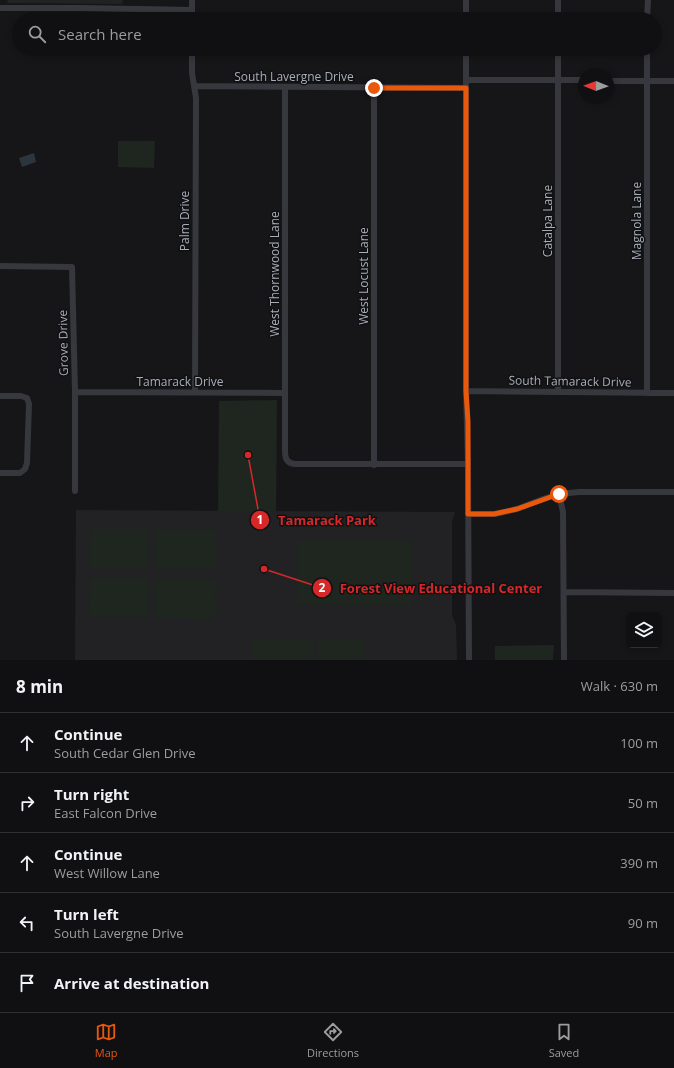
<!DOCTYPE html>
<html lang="en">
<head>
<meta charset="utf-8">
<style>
	:root { --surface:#101012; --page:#19191b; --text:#f1f3f6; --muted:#9c9d9f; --line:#303032; --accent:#ea580c }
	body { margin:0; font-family:"Open Sans",sans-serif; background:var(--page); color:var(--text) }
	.controls { position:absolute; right:12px; bottom:12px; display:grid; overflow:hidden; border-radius:6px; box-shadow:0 2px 6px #0003 }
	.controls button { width:36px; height:36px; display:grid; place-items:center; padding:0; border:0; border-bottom:1px solid var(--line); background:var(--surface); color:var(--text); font:20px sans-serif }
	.compass { position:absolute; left:578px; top:68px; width:36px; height:36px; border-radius:50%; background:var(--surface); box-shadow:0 2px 6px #0003; rotate:271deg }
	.stop { position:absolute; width:12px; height:12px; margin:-9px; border:3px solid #ea580c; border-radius:50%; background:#fff }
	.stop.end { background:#ea580c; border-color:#fff; box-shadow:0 1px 4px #0008 }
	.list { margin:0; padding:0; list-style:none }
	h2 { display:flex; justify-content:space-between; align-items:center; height:52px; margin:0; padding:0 16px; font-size:17px }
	h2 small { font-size:13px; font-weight:400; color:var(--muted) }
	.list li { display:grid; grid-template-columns:26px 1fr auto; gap:12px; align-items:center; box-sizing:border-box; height:60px; padding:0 16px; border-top:1px solid var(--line) }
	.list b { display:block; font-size:15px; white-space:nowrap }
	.list p { margin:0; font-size:13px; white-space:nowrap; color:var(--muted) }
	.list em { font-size:13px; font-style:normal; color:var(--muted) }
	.icon { flex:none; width:22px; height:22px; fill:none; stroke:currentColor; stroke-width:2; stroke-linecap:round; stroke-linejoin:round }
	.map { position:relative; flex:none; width:674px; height:660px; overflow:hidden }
	.search { position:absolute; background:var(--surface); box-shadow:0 2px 6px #0003; left:12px; right:12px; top:12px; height:44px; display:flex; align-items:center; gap:10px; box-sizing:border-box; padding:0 14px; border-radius:22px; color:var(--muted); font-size:15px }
	.sheet { height:352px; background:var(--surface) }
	nav { display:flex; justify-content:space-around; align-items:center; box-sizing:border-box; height:56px; border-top:1px solid var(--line); background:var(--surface); font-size:11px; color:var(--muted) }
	nav a { display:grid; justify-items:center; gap:2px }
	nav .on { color:var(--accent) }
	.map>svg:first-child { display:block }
	.built { fill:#222225 }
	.green { fill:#1e261f }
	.water { fill:#2c353c }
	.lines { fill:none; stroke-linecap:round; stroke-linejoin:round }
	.street { stroke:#37383d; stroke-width:6 }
	.route { stroke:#ea580c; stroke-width:5 }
	.labels { text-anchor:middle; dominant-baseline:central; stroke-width:3; stroke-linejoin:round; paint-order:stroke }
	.street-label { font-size:12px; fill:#a8adb8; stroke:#111113 }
	.leader { fill:none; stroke:#d62828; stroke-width:1.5 }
	.callout-dot { fill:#d62828; stroke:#111113; stroke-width:1.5 }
	.mark-label { font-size:12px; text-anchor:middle; font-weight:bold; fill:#fff }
	.callout-label { font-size:13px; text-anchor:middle; font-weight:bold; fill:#d62828; stroke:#111113; stroke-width:3; stroke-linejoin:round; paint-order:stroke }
</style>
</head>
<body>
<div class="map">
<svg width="674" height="660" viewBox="0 0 674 660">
	<rect width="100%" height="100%" fill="#161618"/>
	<!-- built -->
	<path class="built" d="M 8,0 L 123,0 L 122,4 L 7,3 Z
		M 76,510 L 455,512 L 452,522 L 452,615 L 456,625 L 457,660 L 75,660 Z"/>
	<!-- green -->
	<path class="green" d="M 118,141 L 155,141 L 154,168 L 118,167 Z
		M 277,400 L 276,511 L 218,511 L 219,401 Z
		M 90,529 L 149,529 L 149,568 L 89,568 Z
		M 156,530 L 216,530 L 216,569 L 156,569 Z
		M 298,539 L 412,540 L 412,606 L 298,605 Z
		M 90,578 L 150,578 L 149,617 L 89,617 Z
		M 156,579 L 216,580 L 215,619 L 155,618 Z
		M 251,639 L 314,639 L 314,660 L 251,660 Z
		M 319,639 L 364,639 L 364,660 L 318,660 Z
		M 554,645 L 553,660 L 495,660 L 495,646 Z"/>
	<!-- water -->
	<path class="water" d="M 34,153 L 36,162 L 22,167 L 19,158 Z"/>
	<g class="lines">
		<!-- street -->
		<path class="street" d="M 466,0 L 466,19
			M 0,8 L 82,8 L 192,10
			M 192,19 L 192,0
			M 558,19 L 558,0
			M 647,19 L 648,0
			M 192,49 L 192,73 L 196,98 L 195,392
			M 466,49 L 466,391 L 468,464 L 469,660
			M 558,49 L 558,392
			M 466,80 L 584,80
			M 608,81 L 674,81
			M 195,86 L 466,88
			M 285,87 L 285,450 C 285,458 286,463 295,464 L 468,464
			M 374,88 L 374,465
			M 0,266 L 72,267 L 75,392 L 75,491
			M 466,391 L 674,393
			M 75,392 L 285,393
			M 647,393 L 647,49
			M 0,396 L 21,396 L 27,398 L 29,404 L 27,463 L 25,469 L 20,473 L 0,473
			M 559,494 L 563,512 L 564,660
			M 468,514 L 495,514 L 517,509 L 543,499 L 559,494 L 579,492 L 674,492
			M 564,592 L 674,593"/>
	</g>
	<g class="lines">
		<!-- route -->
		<path class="route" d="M 374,88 L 466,88 L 466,391 L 468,422 L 468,514 L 494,514 L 517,509 L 559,494"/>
	</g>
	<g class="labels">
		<!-- street labels -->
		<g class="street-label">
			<text x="294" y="76">South Lavergne Drive</text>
			<text transform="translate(184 221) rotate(-90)">Palm Drive</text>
			<text transform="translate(547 221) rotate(-90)">Catalpa Lane</text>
			<text transform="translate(636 221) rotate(-90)">Magnola Lane</text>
			<text transform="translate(274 274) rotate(-90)">West Thornwood Lane</text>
			<text transform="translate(363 276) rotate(-90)">West Locust Lane</text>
			<text transform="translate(63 343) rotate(-91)">Grove Drive</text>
			<text x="180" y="381">Tamarack Drive</text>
			<text transform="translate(570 381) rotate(1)">South Tamarack Drive</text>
		</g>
	</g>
	<!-- callouts -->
	<path class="leader" d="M248 455L260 520M264 569L322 588"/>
	<g class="callout-dot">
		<circle cx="248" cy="455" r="4"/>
		<circle cx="264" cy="569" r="4"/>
		<circle cx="260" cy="520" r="10"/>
		<circle cx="322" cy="588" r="10"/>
	</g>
	<g class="mark-label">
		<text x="260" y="524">1</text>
		<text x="322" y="592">2</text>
	</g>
	<g class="callout-label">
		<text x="327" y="525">Tamarack Park</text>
		<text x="441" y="593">Forest View Educational Center</text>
	</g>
</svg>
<div class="controls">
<button><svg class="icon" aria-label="layers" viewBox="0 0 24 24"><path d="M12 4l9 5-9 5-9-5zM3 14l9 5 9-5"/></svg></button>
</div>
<svg class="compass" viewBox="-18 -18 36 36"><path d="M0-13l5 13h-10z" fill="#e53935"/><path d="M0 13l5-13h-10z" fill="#9c9d9f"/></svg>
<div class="stop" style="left:559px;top:494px"></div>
<div class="stop end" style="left:374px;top:88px"></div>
<div class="search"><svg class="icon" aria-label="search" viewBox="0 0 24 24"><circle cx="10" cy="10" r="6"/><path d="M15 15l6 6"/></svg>Search here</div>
</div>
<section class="sheet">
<h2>8 min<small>Walk · 630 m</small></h2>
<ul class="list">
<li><svg class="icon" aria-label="ahead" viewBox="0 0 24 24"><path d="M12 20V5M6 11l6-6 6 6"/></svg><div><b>Continue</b><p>South Cedar Glen Drive</p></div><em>100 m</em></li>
<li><svg class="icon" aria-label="right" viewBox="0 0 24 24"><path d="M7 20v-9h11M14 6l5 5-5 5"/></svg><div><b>Turn right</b><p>East Falcon Drive</p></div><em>50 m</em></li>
<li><svg class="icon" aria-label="ahead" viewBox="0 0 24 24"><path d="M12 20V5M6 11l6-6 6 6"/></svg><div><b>Continue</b><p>West Willow Lane</p></div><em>390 m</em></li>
<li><svg class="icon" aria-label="left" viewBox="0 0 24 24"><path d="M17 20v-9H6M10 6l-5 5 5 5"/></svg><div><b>Turn left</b><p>South Lavergne Drive</p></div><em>90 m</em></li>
<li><svg class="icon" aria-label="arrive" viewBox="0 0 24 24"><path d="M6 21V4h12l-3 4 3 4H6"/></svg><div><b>Arrive at destination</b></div></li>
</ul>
</section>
<nav>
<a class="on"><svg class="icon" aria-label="map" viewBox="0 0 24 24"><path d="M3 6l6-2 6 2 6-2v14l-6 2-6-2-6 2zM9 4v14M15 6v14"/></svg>Map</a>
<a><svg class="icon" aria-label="directions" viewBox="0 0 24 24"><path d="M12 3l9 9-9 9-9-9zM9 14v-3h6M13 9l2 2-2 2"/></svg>Directions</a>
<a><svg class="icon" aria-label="saved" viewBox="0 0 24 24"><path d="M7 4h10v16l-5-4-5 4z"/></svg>Saved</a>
</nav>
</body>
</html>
